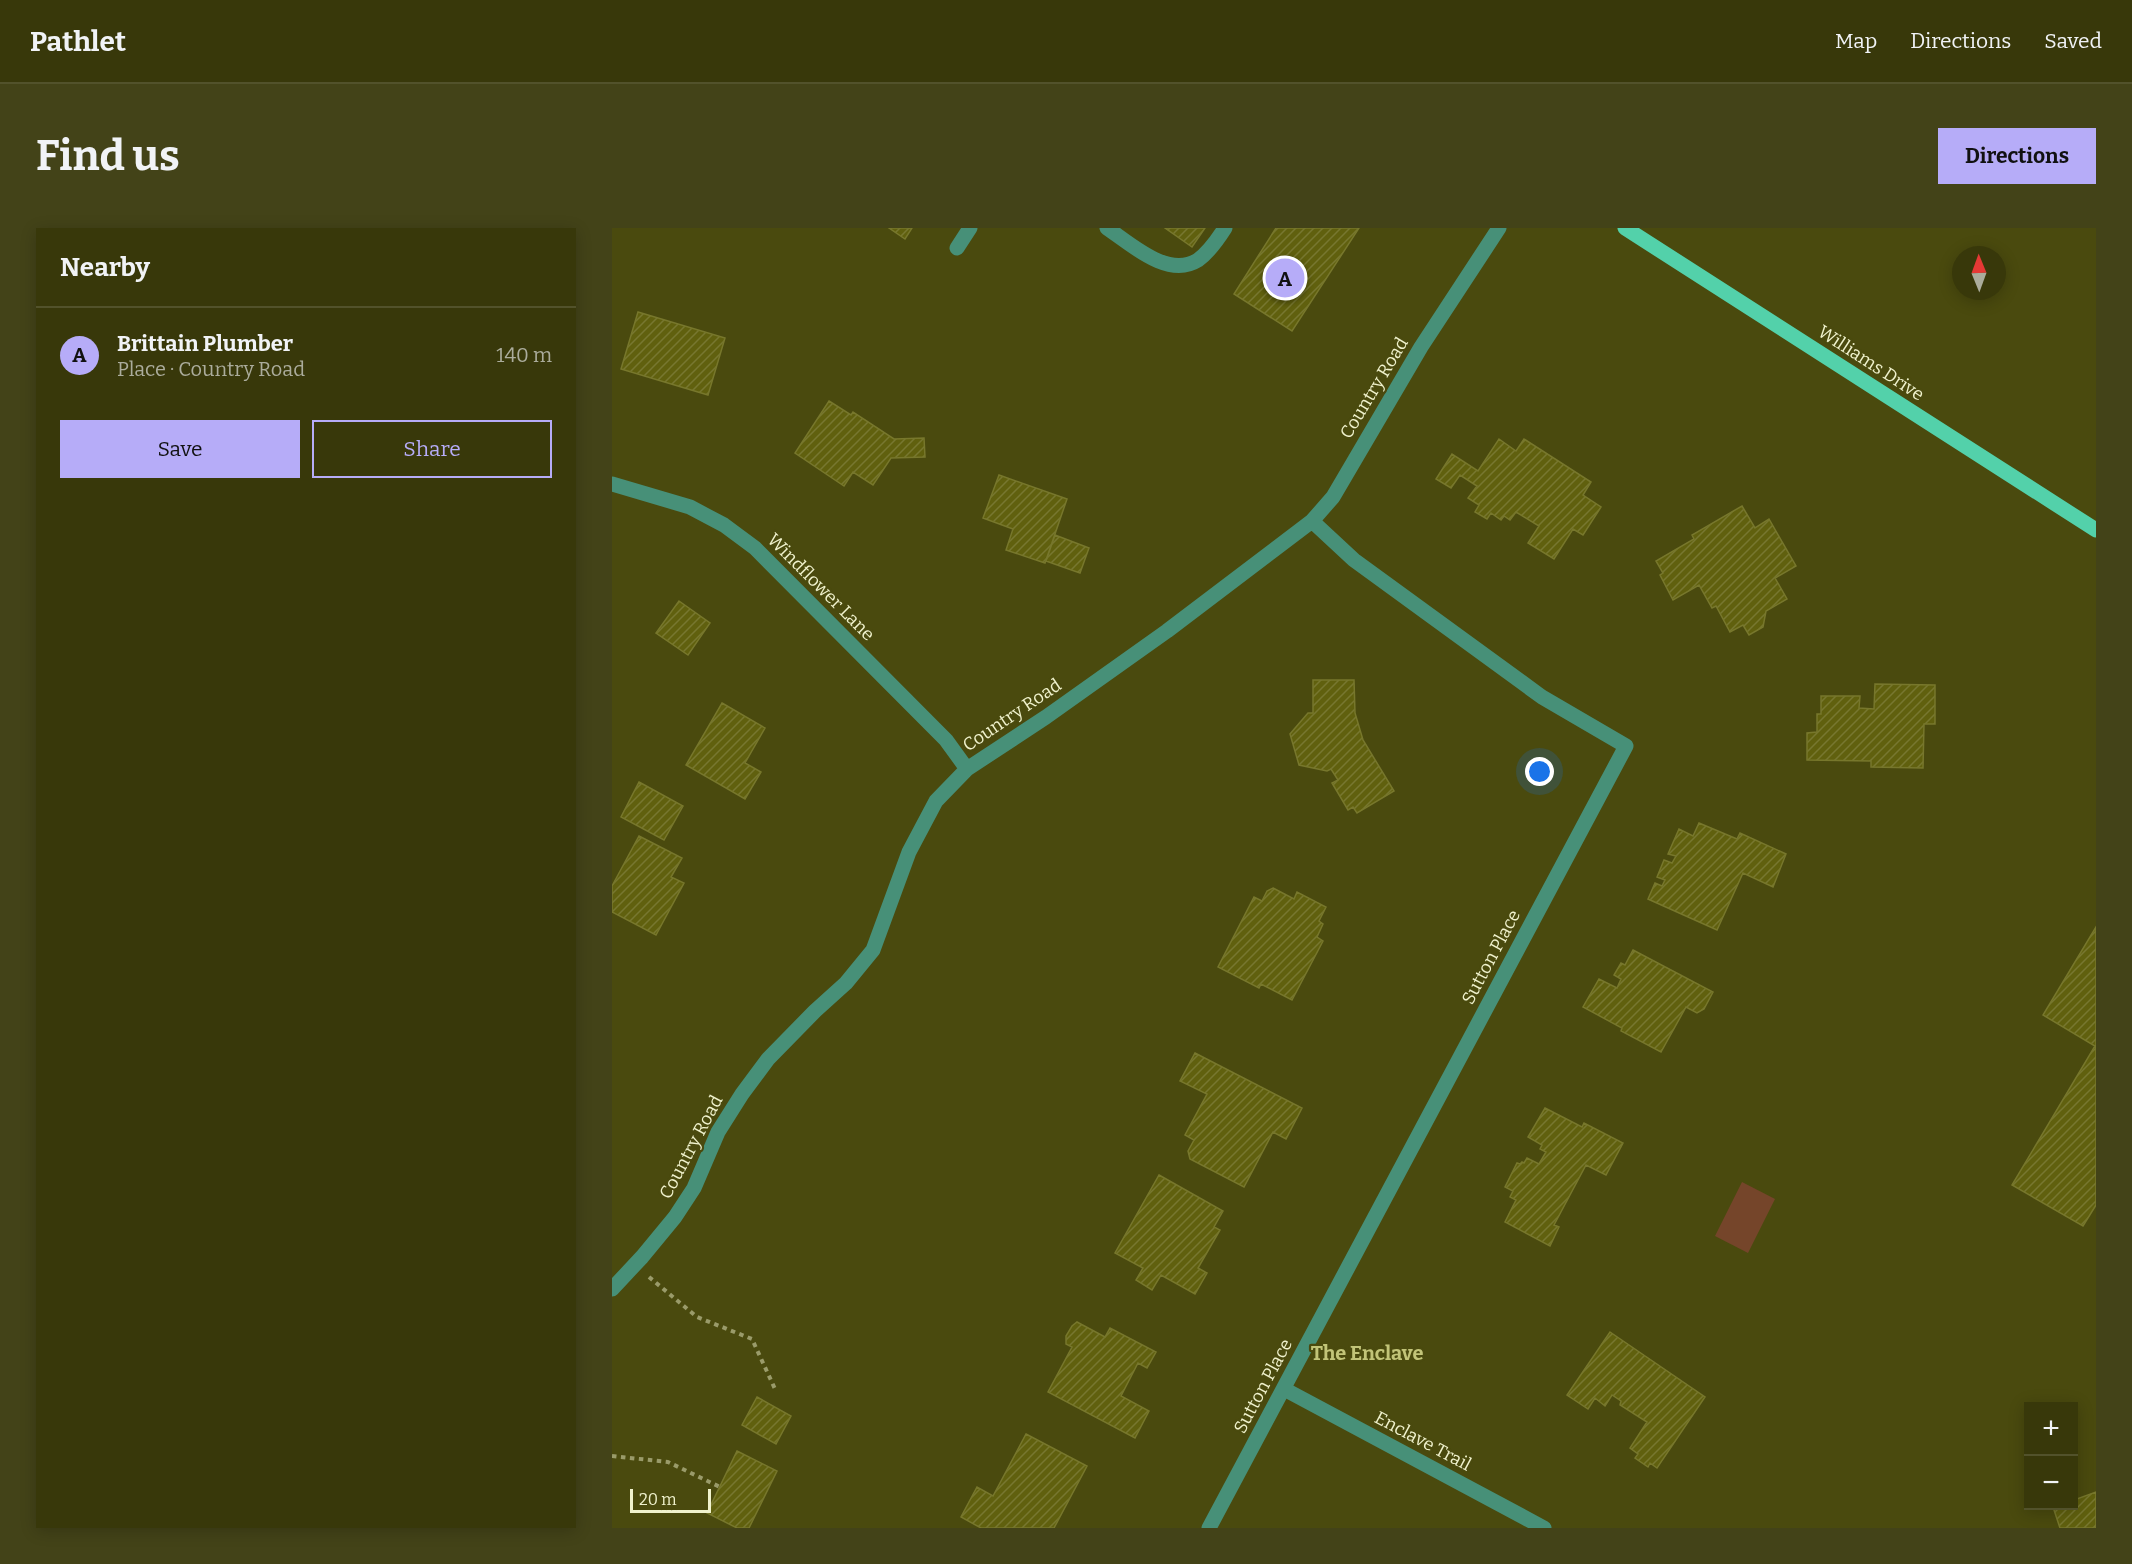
<!DOCTYPE html>
<html lang="en">
<head>
<meta charset="utf-8">
<style>
	:root { --surface:#38380a; --page:#434318; --text:#f1f3f6; --muted:#abac9c; --line:#52522b; --accent:#b6acf8 }
	body { margin:0; font-family:Bitter,serif; background:var(--page); color:var(--text) }
	.controls { position:absolute; right:18px; bottom:18px; display:grid; overflow:hidden; border-radius:0px; box-shadow:0 3px 15px #0003 }
	.controls button { width:54px; height:54px; display:grid; place-items:center; padding:0; border:0; border-bottom:2px solid var(--line); background:var(--surface); color:var(--text); font:30px sans-serif }
	.compass { position:absolute; left:1340px; top:18px; width:54px; height:54px; border-radius:50%; background:var(--surface); box-shadow:0 3px 15px #0003; rotate:359deg }
	.scale { position:absolute; left:18px; bottom:15px; width:81px; box-sizing:border-box; padding-left:6px; border:3px solid #f0f2cd; border-top:0; font-size:16px; line-height:21px; white-space:nowrap; color:#f0f2cd; -webkit-text-stroke:4px #4a4a0e; paint-order:stroke }
	.you { position:absolute; left:928px; top:544px; width:21px; height:21px; margin:-15px; border:4px solid #fff; border-radius:50%; background:#1a73e8; box-shadow:0 0 0 9px #1a73e833 }
	.badge { display:grid; place-items:center; width:39px; height:39px; border-radius:50%; background:var(--accent); color:#111; font-size:20px; font-weight:700 }
	.pin { position:absolute; translate:-50% -50%; border:3px solid #fff; box-shadow:0 2px 6px #0006 }
	.list { margin:0; padding:0; list-style:none }
	h2 { display:flex; justify-content:space-between; align-items:center; height:78px; margin:0; padding:0 24px; font-size:26px }
	h2 small { font-size:20px; font-weight:400; color:var(--muted) }
	.list li { display:grid; grid-template-columns:39px 1fr auto; gap:18px; align-items:center; box-sizing:border-box; height:96px; padding:0 24px; border-top:2px solid var(--line) }
	.list b { display:block; font-size:22px; white-space:nowrap }
	.list p { margin:0; font-size:20px; white-space:nowrap; color:var(--muted) }
	.list em { font-size:20px; font-style:normal; color:var(--muted) }
	.actions { display:flex; gap:12px; padding:18px 24px }
	.actions a { flex:1; padding:14px 0; border:2px solid var(--accent); border-radius:0px; text-align:center; font-size:21px; color:var(--accent) }
	.actions .main { background:var(--accent); color:#111 }
	.map { position:relative; flex:none; width:1484px; height:1300px; overflow:hidden; border-radius:0px }
	header { display:flex; align-items:center; gap:36px; box-sizing:border-box; height:84px; padding:0 30px; background:var(--surface); border-bottom:2px solid var(--line) }
	header strong { font-size:28px }
	nav { display:flex; gap:33px; margin-inline-start:auto; font-size:21px }
	.intro { display:flex; align-items:center; justify-content:space-between; box-sizing:border-box; height:144px; padding:0 36px }
	h1 { margin:0; font-size:42px }
	.button { padding:15px 27px; border-radius:0px; background:var(--accent); color:#111; font-size:21px; font-weight:700 }
	main { display:flex; gap:36px; padding:0 36px }
	aside { flex:1; background:var(--surface); border-radius:0px; box-shadow:0 3px 15px #0003 }
	.map>svg:first-child { display:block }
	.pitch { fill:#75452a }
	.building { fill:url(#building-hatch); stroke:#77772c; stroke-width:1.5 }
	.lines { fill:none; stroke-linecap:round; stroke-linejoin:round }
	.path { stroke:#9a9b6a; stroke-width:4; stroke-dasharray:4.5 4.5; stroke-linecap:butt }
	.minor { stroke:#479078; stroke-width:15 }
	.major { stroke:#53d1aa; stroke-width:15 }
	.labels { text-anchor:middle; dominant-baseline:central; stroke-width:4.5; stroke-linejoin:round; paint-order:stroke }
	.street-label { font-size:18px; fill:#f0f2cd; stroke:#4a4a0e }
	.neighbourhood-label { font-size:20px; font-weight:bold; fill:#c2c478; stroke:#4a4a0e }
</style>
</head>
<body>
<header>
<strong>Pathlet</strong>
<nav><a>Map</a><a>Directions</a><a>Saved</a></nav>
</header>
<div class="intro"><h1>Find us</h1><a class="button">Directions</a></div>
<main>
<aside>
<h2>Nearby<small></small></h2>
<ul class="list">
<li><span class="badge">A</span><div><b>Brittain Plumber</b><p>Place · Country Road</p></div><em>140 m</em></li>
</ul>
<div class="actions"><a class="main">Save</a><a>Share</a></div>
</aside>
<div class="map">
<svg width="1484" height="1300" viewBox="0 0 1484 1300">
	<defs>
		<pattern id="building-hatch" width="6" height="6" patternUnits="userSpaceOnUse" patternTransform="scale(1.5)"><rect width="6" height="6" fill="#60600e"/><path d="M-1 1l2-2M0 6l6-6M5 7l2-2" fill="none" stroke="#777730"/></pattern>
	</defs>
	<rect width="100%" height="100%" fill="#4a4a0e"/>
	<!-- pitch -->
	<path class="pitch" d="M 1130,954 L 1163,971 L 1136,1025 L 1103,1008 Z"/>
	<!-- building -->
	<path class="building" d="M 277,0 L 300,0 L 293,11 Z
		M 553,0 L 593,0 L 580,19 Z
		M 664,0 L 747,0 L 680,103 L 622,66 Z
		M 26,84 L 113,110 L 96,167 L 9,141 Z
		M 217,173 L 239,187 L 241,184 L 282,211 L 312,210 L 313,229 L 279,230 L 261,257 L 241,244 L 232,258 L 183,225 Z
		M 887,211 L 904,223 L 912,211 L 979,254 L 971,267 L 989,279 L 971,307 L 961,301 L 942,331 L 916,315 L 927,298 L 904,284 L 898,292 L 892,288 L 889,292 L 879,285 L 875,291 L 863,284 L 867,277 L 856,270 L 865,258 L 848,247 L 839,260 L 824,251 L 840,226 L 866,243 Z
		M 387,247 L 455,271 L 433,335 L 394,322 L 401,301 L 371,290 Z
		M 1130,278 L 1143,300 L 1157,291 L 1184,338 L 1163,350 L 1175,371 L 1154,383 L 1151,399 L 1137,407 L 1131,397 L 1118,404 L 1104,378 L 1100,380 L 1087,357 L 1061,372 L 1048,347 L 1051,345 L 1044,333 L 1082,311 L 1080,307 Z
		M 443,307 L 477,320 L 468,345 L 434,333 Z
		M 67,373 L 98,395 L 76,427 L 44,405 Z
		M 701,452 L 742,452 L 743,485 L 751,512 L 782,563 L 745,585 L 741,579 L 736,582 L 720,555 L 726,552 L 719,541 L 715,543 L 687,537 L 678,506 L 696,485 L 701,485 Z
		M 1263,456 L 1323,457 L 1323,496 L 1312,496 L 1311,540 L 1259,539 L 1259,533 L 1195,532 L 1195,505 L 1205,504 L 1205,486 L 1209,486 L 1209,468 L 1248,468 L 1247,480 L 1262,481 Z
		M 110,475 L 153,500 L 133,535 L 149,544 L 133,571 L 74,537 Z
		M 27,554 L 71,578 L 52,612 L 9,589 Z
		M 1087,595 L 1125,611 L 1128,605 L 1174,626 L 1161,659 L 1131,645 L 1105,702 L 1036,671 L 1043,655 L 1050,658 L 1053,652 L 1045,649 L 1052,632 L 1060,635 L 1064,628 L 1056,626 L 1067,601 L 1081,608 Z
		M 27,608 L 70,630 L 59,649 L 72,655 L 44,707 L 0,684 L 0,658 Z
		M 661,660 L 682,671 L 685,664 L 714,679 L 707,693 L 711,696 L 705,709 L 711,713 L 680,772 L 649,756 L 647,760 L 606,739 L 642,669 L 650,673 L 655,663 Z
		M 1484,699 L 1484,977 L 1471,998 L 1400,957 L 1483,818 L 1431,787 Z
		M 1021,722 L 1101,764 L 1092,781 L 1085,785 L 1074,779 L 1049,824 L 1009,803 L 1010,800 L 971,779 L 987,751 L 1005,760 L 1009,751 L 1002,747 L 1009,735 L 1013,737 Z
		M 583,825 L 690,880 L 674,911 L 661,904 L 632,959 L 578,931 L 576,923 L 582,912 L 573,907 L 595,866 L 568,853 Z
		M 933,880 L 970,899 L 972,895 L 1011,915 L 994,947 L 974,937 L 942,997 L 947,999 L 938,1018 L 893,994 L 904,972 L 898,969 L 901,963 L 893,959 L 905,935 L 908,936 L 910,934 L 912,935 L 915,930 L 927,936 L 934,924 L 928,921 L 930,917 L 916,909 Z
		M 547,947 L 611,983 L 602,999 L 608,1002 L 586,1040 L 595,1045 L 583,1066 L 549,1047 L 540,1062 L 524,1052 L 531,1040 L 503,1025 Z
		M 465,1094 L 493,1109 L 498,1100 L 544,1124 L 535,1140 L 526,1135 L 509,1168 L 537,1183 L 523,1210 L 436,1164 L 460,1119 L 454,1116 L 454,1108 L 460,1098 Z
		M 998,1104 L 1093,1169 L 1045,1240 L 1038,1235 L 1036,1239 L 1023,1230 L 1026,1226 L 1018,1220 L 1035,1194 L 1008,1177 L 1009,1173 L 1000,1167 L 993,1178 L 983,1170 L 976,1181 L 955,1167 Z
		M 145,1169 L 179,1188 L 164,1216 L 130,1197 Z
		M 414,1206 L 475,1238 L 442,1300 L 369,1300 L 349,1289 L 365,1259 L 381,1268 Z
		M 125,1223 L 165,1243 L 137,1300 L 125,1300 L 95,1285 Z
		M 1484,1264 L 1484,1300 L 1448,1300 L 1441,1279 L 1462,1278 L 1462,1272 Z"/>
	<g class="lines">
		<!-- path -->
		<path class="path" d="M 37,1049 L 85,1089 L 140,1111 L 163,1161
			M 0,1228 L 56,1234 L 108,1259"/>
		<!-- minor -->
		<path class="minor" d="M 495,0 C 519,16 556,51 586,32 C 597,24 606,11 613,0
			M 345,20 L 358,0
			M 0,256 L 78,279 L 112,297 L 143,320 L 334,512 L 355,541
			M 0,1061 L 30,1029 L 63,989 L 82,960 L 106,904 L 130,866 L 156,831 L 203,783 L 234,755 L 261,722 L 297,624 L 324,573 L 355,541 L 434,489 L 555,403 L 700,293 L 721,269 L 809,119 L 887,0
			M 672,1161 L 932,1300
			M 597,1300 L 1014,518 L 930,469 L 742,332 L 700,293"/>
		<!-- major -->
		<path class="major" d="M 1013,0 L 1484,302"/>
	</g>
	<g class="labels">
		<!-- street labels -->
		<g class="street-label">
			<text transform="translate(1259 135) rotate(33)">Williams Drive</text>
			<text transform="translate(762 160) rotate(-59)">Country Road</text>
			<text transform="translate(209 359) rotate(45)">Windflower Lane</text>
			<text transform="translate(400 487) rotate(-34)">Country Road</text>
			<text transform="translate(879 729) rotate(-62)">Sutton Place</text>
			<text transform="translate(79 919) rotate(-62)">Country Road</text>
			<text transform="translate(651 1158) rotate(-62)">Sutton Place</text>
			<text transform="translate(811 1213) rotate(28)">Enclave Trail</text>
		</g>
		<!-- neighbourhood labels -->
		<g class="neighbourhood-label">
			<text x="755" y="1125">The Enclave</text>
		</g>
	</g>
</svg>
<div class="controls">
<button>+</button>
<button>−</button>
</div>
<svg class="compass" viewBox="-18 -18 36 36"><path d="M0-13l5 13h-10z" fill="#e53935"/><path d="M0 13l5-13h-10z" fill="#abac9c"/></svg>
<div class="scale">20 m</div>
<div class="you"></div>
<div class="pin badge" style="left:673px;top:50px">A</div>
</div>
</main>
</body>
</html>
